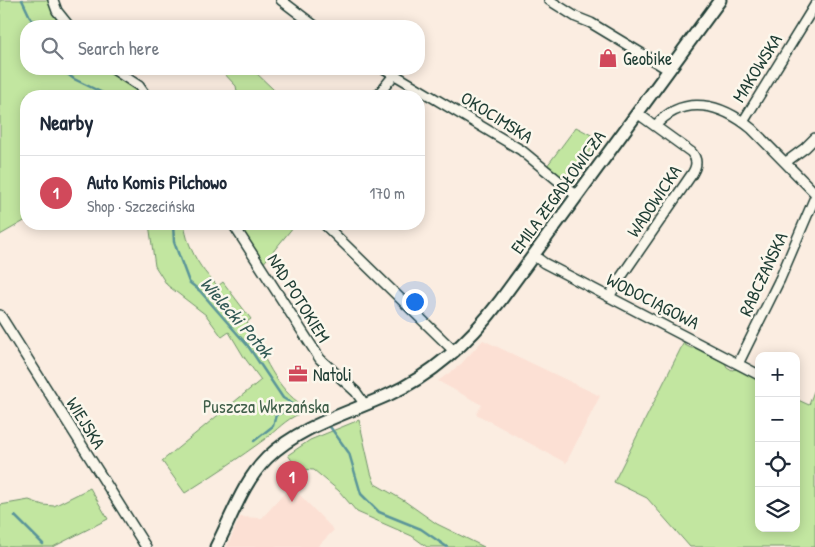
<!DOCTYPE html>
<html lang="en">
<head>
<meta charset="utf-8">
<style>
	:root { --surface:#fff; --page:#f6f6f7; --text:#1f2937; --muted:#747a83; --line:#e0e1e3; --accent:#d1495b }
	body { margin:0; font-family:"Patrick Hand",sans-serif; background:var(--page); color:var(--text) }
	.controls { position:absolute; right:15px; bottom:15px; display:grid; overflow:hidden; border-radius:10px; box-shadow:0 2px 12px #0003 }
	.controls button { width:45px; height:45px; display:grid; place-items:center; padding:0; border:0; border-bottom:1px solid var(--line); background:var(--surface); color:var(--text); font:25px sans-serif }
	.you { position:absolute; left:414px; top:301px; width:18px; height:18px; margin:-12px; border:4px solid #fff; border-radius:50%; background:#1a73e8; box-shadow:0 0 0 8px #1a73e833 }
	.badge { display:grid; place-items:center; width:32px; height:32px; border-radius:50%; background:var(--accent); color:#fff; font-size:16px; font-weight:700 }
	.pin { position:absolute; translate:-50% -41px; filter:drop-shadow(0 1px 2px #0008) }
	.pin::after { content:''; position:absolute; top:26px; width:18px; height:15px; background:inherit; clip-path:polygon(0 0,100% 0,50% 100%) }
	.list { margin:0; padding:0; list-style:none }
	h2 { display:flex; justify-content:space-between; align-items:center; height:65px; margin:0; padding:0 20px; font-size:21px }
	h2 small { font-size:16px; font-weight:400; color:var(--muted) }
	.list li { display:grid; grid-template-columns:32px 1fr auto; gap:15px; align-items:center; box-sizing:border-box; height:75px; padding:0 20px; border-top:1px solid var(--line) }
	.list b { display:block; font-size:19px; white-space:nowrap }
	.list p { margin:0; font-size:16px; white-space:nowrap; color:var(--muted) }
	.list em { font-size:16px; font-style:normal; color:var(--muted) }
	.icon { flex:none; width:28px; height:28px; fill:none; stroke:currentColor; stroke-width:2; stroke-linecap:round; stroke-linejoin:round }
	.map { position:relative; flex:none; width:815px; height:547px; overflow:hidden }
	.search { position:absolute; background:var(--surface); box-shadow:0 2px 12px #0003; left:20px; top:20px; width:405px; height:55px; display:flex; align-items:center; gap:12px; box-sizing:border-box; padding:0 18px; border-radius:20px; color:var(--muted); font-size:19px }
	.panel { position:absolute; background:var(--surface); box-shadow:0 2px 12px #0003; left:20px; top:90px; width:405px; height:140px; border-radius:20px }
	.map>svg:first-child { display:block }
	.built { fill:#fce0d4 }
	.green { fill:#c2e6a0; stroke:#70926a }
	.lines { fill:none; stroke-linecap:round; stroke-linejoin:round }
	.stream { stroke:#5a9599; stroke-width:2.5 }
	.street-casing { stroke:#1f3d34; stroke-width:12 }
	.secondary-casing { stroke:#1f3d34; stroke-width:15 }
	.street { stroke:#fbf7ec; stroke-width:9 }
	.secondary { stroke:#fbf7ec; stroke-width:11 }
	.labels { text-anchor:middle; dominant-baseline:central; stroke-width:5; stroke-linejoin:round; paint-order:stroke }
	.poi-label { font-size:18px; fill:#1f3d34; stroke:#fbf7ec; text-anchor:start }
	.street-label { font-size:18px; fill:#1f3d34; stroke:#fbf7ec }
	.park-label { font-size:18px; fill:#405f4a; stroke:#fbf7ec }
	.water-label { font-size:19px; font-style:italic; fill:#335a56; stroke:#fbf7ec }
</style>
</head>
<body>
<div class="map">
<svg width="815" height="547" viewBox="0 0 815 547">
	<rect width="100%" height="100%" fill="#fbede1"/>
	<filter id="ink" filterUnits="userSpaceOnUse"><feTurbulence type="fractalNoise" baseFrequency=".02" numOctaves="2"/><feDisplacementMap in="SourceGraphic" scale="10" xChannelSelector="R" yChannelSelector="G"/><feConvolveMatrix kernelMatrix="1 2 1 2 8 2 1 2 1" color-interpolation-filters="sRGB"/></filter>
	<g filter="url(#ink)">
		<!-- built -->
		<path class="built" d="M 483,340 L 600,396 L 566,463 L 476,414 L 482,405 L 438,381 L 461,364 Z
			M 291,486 L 334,530 L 317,547 L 227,547 L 240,517 L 262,518 Z"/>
		<!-- green -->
		<path class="green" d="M 0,0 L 51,0 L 66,26 L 26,26 L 26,69 L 108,69 L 120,79 L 137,88 L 143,96 L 26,96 L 26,220 L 0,235 Z
			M 220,69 L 252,69 L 274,90 L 269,96 L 238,96 L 236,86 Z
			M 576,127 L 599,139 L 566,181 L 547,166 Z
			M 149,224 L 183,224 C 186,230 186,237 189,243 C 195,260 205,274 218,286 L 223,282 L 251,319 L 247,322 C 260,348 274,385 298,402 L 299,414 C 285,420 277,430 265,439 C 239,458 212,476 185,493 L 162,461 L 261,380 L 244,357 L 229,332 L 222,337 L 206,315 L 167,285 L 155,266 Z
			M 237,224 L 292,224 L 294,226 L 262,265 Z
			M 684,342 L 685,345 L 691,348 L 695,348 L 725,363 L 727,367 L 732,370 L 736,369 L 759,380 L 759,528 L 796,528 L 796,399 L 809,405 L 815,388 L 815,547 L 690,547 L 647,498 L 614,482 Z
			M 359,420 L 371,473 L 375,484 L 403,500 L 437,524 L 484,547 L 427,547 L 412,536 L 357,512 L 339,491 L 314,470 L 298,469 L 288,455 L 310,440 Z
			M 90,488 L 108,519 L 53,547 L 0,547 L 0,505 L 29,500 L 43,505 L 54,506 Z"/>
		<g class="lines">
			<!-- stream -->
			<path class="stream" d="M 22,0 L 31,19 L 39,26
				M 61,69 L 74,79 L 109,96
				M 173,224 L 174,242 L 189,282 L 200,291 L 248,346 L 283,398 L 296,406 L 317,408 L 324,417
				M 328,424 L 349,453 L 361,494 L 379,512 L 421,529 L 447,547
				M 254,441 L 273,426 L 276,415 L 296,406
				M 15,516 L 43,544"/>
			<!-- street casing -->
			<g class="street-casing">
				<path id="street" d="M 53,0 L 57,11 L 69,26
					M 281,0 L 315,26
					M 549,0 L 576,17 L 591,23 L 669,70
					M 113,69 L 139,86 L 146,96
					M 385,69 L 521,150 L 577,196
					M 377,96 L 394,75
					M 743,122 L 815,5
					M 655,126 C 684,93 722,104 752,129 L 815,193
					M 786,162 L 805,148 L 815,138
					M 233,224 L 320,359 L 356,392 L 365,405
					M 324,224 L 455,352
					M 533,255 L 544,263 L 759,375
					M 609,297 L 621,277 L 692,174 C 697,166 698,159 691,152 L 637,113
					M 0,315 L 146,547
					M 738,364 L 780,279 L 815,197"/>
			</g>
			<!-- secondary casing -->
			<g class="secondary-casing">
				<path id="secondary" d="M 216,547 C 232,517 242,483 267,458 C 300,426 346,414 388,395 C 434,374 469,342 500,301 L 720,0"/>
			</g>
			<!-- street -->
			<use href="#street" class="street"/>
			<!-- secondary -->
			<use href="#secondary" class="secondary"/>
		</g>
	</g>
	<!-- icons -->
	<defs>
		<g id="shop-bare" transform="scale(1.5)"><path d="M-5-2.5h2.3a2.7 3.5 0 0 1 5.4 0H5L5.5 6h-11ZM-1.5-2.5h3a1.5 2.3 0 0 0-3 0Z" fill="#d1495b" stroke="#fbf7ec" stroke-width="2.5" paint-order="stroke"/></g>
		<g id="office-bare" transform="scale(1.5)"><path d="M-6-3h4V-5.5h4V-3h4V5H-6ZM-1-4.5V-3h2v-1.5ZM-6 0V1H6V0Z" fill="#d1495b" stroke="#fbf7ec" stroke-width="2.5" paint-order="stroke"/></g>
	</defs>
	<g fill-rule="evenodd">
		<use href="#shop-bare" x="608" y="58"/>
		<use href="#office-bare" x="298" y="374"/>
	</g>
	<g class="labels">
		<!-- poi labels -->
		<g class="poi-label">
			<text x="623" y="58">Geobike</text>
			<text x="313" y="374">Natoli</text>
		</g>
		<!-- street labels -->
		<g class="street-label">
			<text transform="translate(757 68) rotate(-58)">MAKOWSKA</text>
			<text transform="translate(497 117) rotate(32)">OKOCIMSKA</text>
			<text transform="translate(558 192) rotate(-54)">EMILA ZEGADŁOWICZA</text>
			<text transform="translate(654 201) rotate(-56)">WADOWICKA</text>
			<text transform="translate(763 274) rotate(-65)">RABCZAŃSKA</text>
			<text transform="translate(299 298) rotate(58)">NAD POTOKIEM</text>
			<text transform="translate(653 301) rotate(27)">WODOCIĄGOWA</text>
			<text transform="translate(86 423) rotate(58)">WIEJSKA</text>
		</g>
		<!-- park labels -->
		<g class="park-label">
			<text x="266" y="406">Puszcza Wkrzańska</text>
		</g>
		<!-- water labels -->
		<g class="water-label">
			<text transform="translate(237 317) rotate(49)">Wielecki Potok</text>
		</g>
	</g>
</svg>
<div class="controls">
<button>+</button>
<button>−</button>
<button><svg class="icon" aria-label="locate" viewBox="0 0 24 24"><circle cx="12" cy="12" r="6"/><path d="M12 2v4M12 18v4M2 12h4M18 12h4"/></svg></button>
<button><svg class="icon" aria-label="layers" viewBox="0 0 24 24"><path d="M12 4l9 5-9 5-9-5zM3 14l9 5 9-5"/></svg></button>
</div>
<div class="you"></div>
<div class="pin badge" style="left:292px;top:502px">1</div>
<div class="search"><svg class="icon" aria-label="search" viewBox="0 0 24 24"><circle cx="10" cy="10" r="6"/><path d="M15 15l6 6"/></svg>Search here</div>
<section class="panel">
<h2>Nearby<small></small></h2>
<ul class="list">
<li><span class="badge">1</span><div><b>Auto Komis Pilchowo</b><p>Shop · Szczecińska</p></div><em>170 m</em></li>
</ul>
</section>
</div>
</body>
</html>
